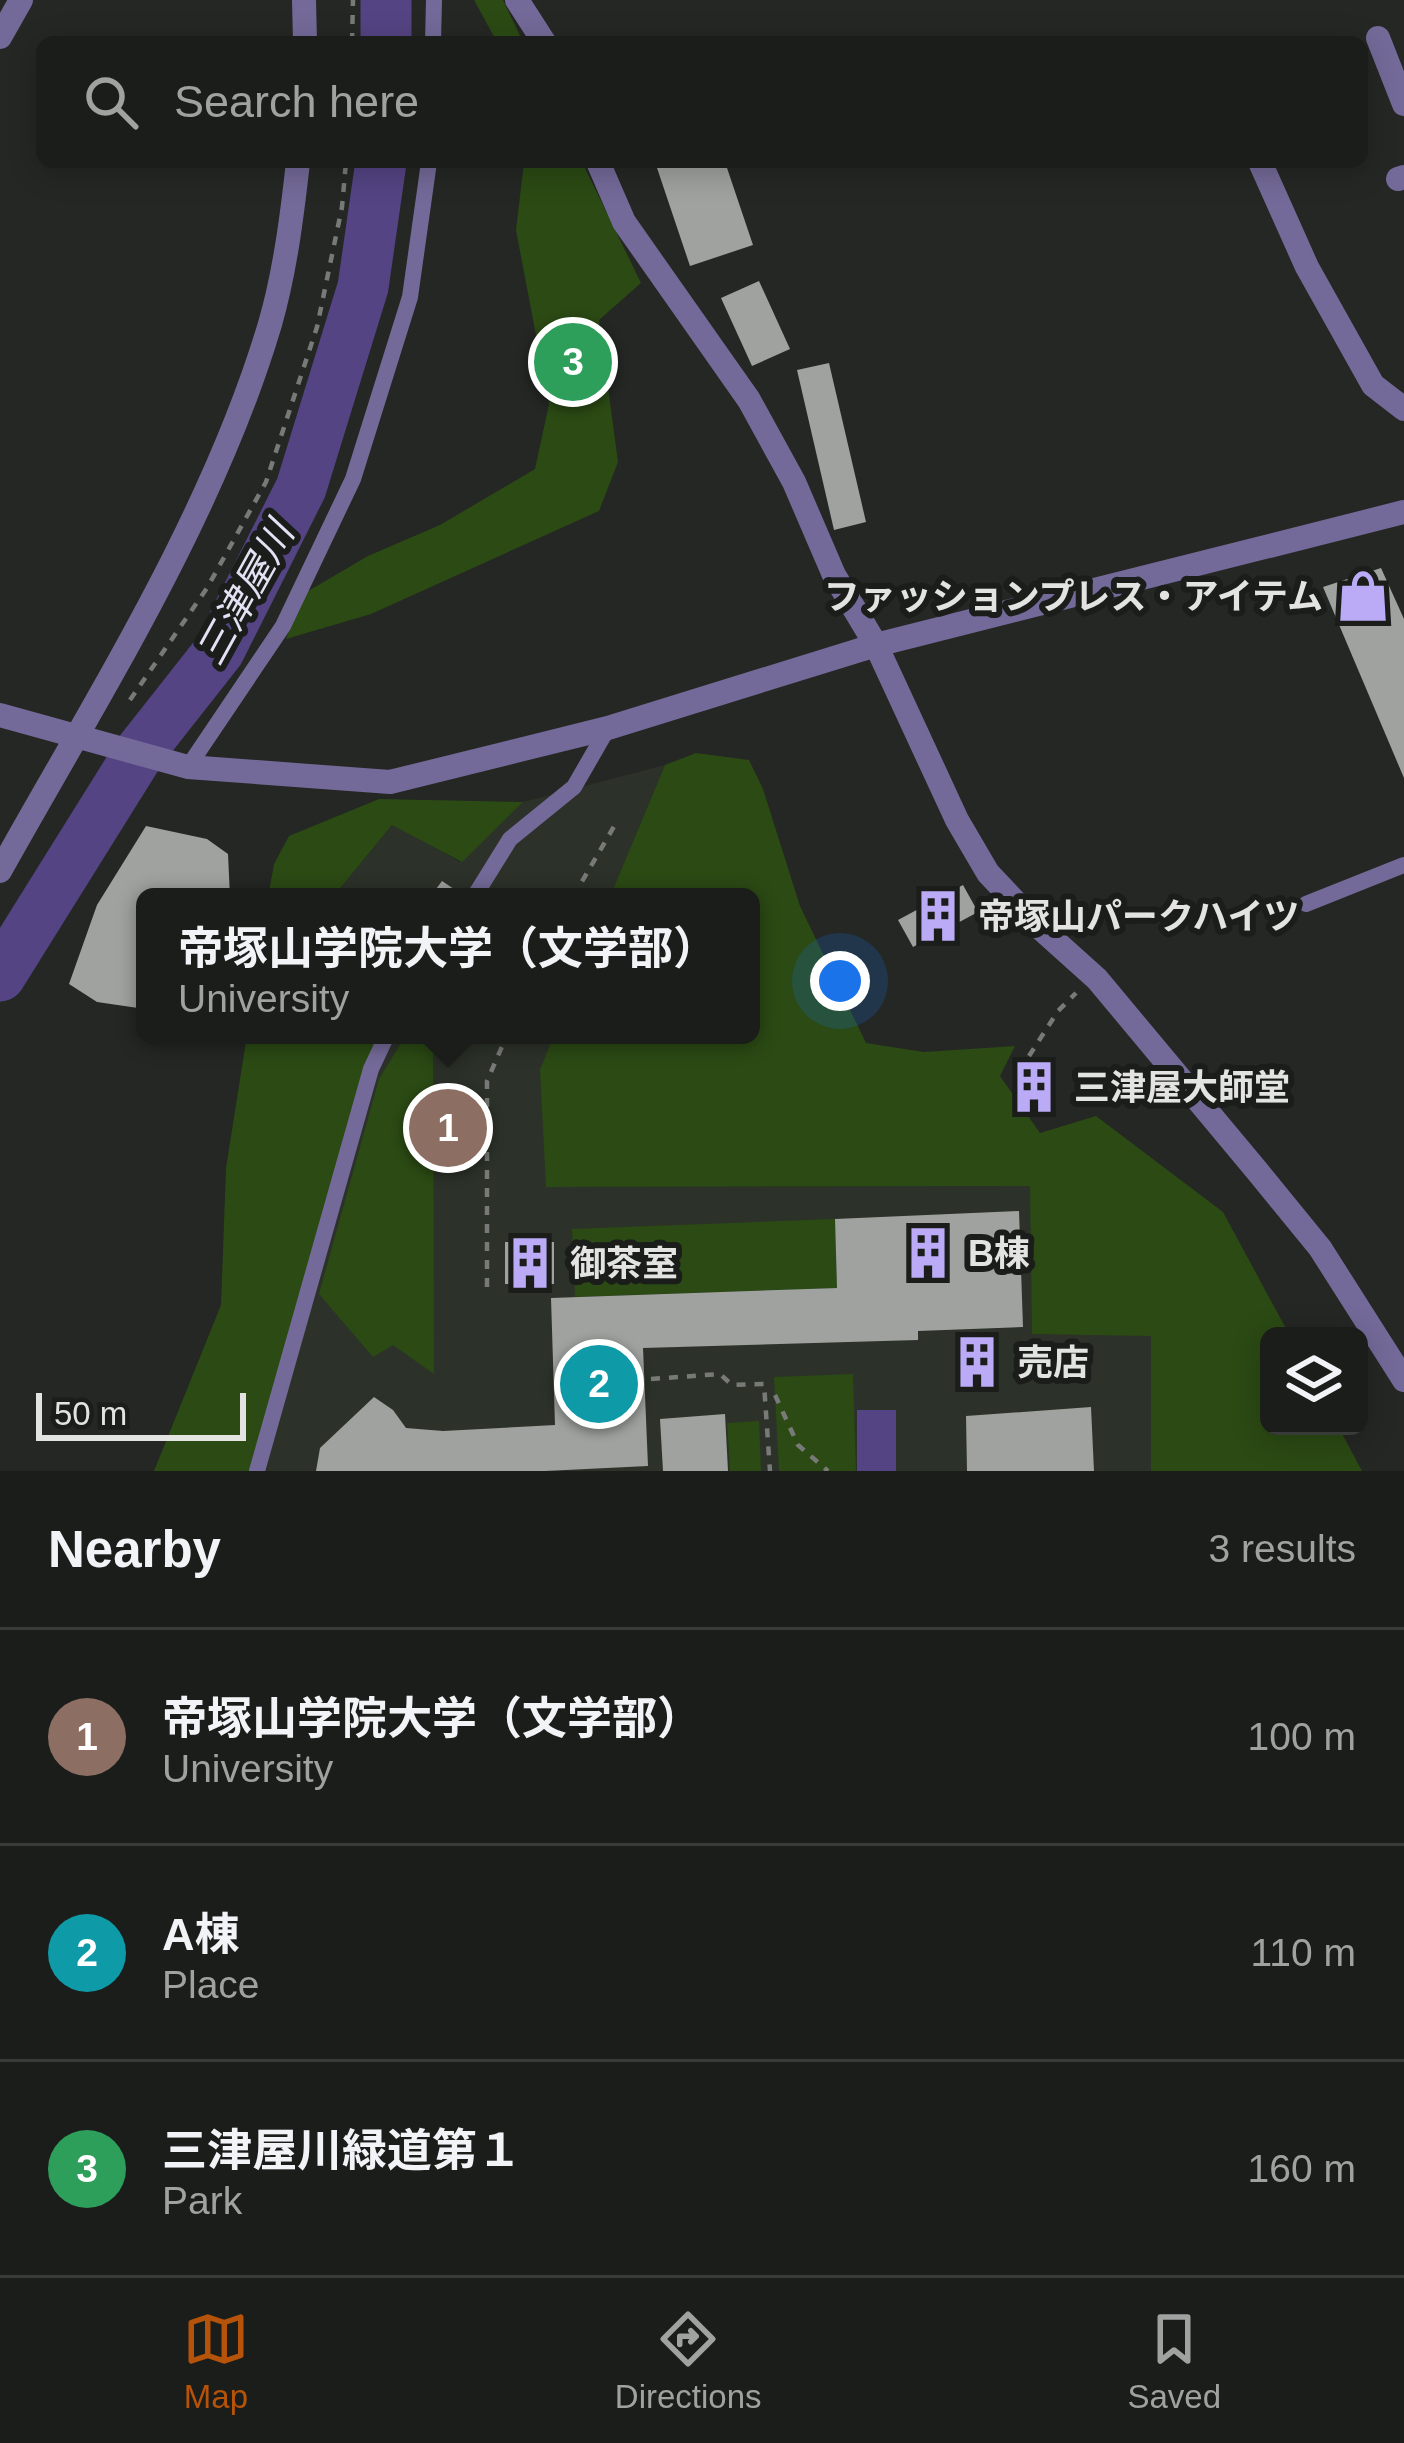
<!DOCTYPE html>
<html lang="en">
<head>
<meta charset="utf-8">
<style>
	:root { --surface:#1b1d1a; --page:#282a27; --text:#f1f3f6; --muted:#a0a2a2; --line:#393b39; --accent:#b45309 }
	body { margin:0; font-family:Arial,"Noto Sans JP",sans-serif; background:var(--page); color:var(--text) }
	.controls { position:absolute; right:36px; bottom:36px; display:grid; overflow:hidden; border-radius:18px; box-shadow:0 6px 30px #0003 }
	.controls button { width:108px; height:108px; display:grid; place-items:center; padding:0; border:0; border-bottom:3px solid var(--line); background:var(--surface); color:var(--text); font:60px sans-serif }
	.scale { position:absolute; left:36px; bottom:30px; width:210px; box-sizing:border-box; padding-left:12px; border:6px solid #e3e4e2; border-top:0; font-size:33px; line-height:42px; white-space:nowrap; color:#e3e4e2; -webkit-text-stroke:9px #1b1d1a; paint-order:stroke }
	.you { position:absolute; left:840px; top:981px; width:42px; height:42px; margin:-30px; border:9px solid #fff; border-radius:50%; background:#1a73e8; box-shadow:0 0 0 18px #1a73e833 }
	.badge { display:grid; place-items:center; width:78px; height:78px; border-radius:50%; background:var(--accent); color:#fff; font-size:39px; font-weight:700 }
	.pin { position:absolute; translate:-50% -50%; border:6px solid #fff; box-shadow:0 3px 12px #0006 }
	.popup { position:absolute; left:136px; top:888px; width:624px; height:156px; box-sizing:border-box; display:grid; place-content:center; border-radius:18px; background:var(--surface); filter:drop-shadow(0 3px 9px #0005); font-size:39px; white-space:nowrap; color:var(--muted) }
	.popup b { font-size:45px; color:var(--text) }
	.popup::after { content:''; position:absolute; left:50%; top:100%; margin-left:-24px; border:24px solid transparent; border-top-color:var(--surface) }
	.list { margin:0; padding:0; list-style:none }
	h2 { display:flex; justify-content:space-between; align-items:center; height:156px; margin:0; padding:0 48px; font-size:51px }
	h2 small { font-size:39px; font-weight:400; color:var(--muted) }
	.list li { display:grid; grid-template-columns:78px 1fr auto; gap:36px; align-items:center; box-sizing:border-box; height:216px; padding:0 48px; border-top:3px solid var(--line) }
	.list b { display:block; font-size:45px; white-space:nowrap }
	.list p { margin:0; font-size:39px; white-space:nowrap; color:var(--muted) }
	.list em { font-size:39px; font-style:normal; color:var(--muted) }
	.icon { flex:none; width:66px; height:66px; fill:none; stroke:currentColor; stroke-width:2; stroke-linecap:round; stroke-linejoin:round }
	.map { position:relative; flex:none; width:1404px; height:1471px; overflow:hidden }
	.search { position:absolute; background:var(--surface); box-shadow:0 6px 30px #0003; left:36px; right:36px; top:36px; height:132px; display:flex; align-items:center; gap:30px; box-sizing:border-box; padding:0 42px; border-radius:18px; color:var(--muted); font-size:45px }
	.sheet { height:804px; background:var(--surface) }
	nav { display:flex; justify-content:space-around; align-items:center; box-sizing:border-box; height:168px; border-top:3px solid var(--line); background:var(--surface); font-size:33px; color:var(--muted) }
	nav a { display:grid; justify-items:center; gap:6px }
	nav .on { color:var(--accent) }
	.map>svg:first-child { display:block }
	.built { fill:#2c3229 }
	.green { fill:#2b4a14 }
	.water { fill:#544483 }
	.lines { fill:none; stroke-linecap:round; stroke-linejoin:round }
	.river { stroke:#544483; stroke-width:51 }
	.building { fill:#9fa29e }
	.path { stroke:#787a77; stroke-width:4.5; stroke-dasharray:9 9; stroke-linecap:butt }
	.service { stroke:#746a99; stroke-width:16 }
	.minor { stroke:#746a99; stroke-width:24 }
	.tertiary { stroke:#746a99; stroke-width:24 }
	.labels { text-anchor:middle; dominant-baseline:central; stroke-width:12; stroke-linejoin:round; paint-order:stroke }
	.poi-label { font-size:36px; font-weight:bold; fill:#e3e4e2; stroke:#1b1d1a; text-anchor:start }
	.water-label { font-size:39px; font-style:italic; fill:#e4e1f4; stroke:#1b1d1a }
</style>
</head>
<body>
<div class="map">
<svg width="1404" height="1471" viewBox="0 0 1404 1471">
	<rect width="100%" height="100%" fill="#242723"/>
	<!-- built -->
	<path class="built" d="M 665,765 L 611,897 L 333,897 L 393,824 L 460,862 L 523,802 Z
		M 379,1035 L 555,1035 L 547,1187 L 1031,1186 L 1151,1335 L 1151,1471 L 256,1471 Z"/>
	<!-- green -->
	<path class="green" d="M 474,0 L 503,0 L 523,42 L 497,42 Z
		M 524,162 L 582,162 L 641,283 L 599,320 L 618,462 L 599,511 L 371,614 L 286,639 L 303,594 L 368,556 L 440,525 L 535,469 L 549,404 L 516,230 Z
		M 696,753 L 749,760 L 763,789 L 800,906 L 866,1043 L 924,1052 L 1015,1046 L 1000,1076 L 1040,1133 L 1096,1116 L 1223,1212 L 1290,1336 L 1269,1336 L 1269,1426 L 1338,1426 L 1362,1471 L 1151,1471 L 1151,1336 L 1032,1334 L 1030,1186 L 546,1187 L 540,1070 L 554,1035 L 751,1035 L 751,897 L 610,897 L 665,765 Z
		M 379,799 L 523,802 L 462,862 L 392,825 L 333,897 L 268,897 L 274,864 L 289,836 Z
		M 247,1035 L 379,1035 L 256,1471 L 154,1471 L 221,1305 L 226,1168 Z
		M 406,1035 L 433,1035 L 434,1374 L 393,1345 L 373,1357 L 319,1294 L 379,1079 Z
		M 835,1219 L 837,1288 L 575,1297 L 572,1229 Z
		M 853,1374 L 856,1471 L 779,1471 L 774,1377 Z
		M 759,1421 L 761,1471 L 730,1471 L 727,1423 Z"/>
	<!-- water -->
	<path class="water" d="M 857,1410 L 896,1410 L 896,1471 L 857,1471 Z"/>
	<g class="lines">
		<!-- river -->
		<path class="river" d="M 386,0 L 386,42
			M 0,976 L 141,750 L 219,651 L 301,488 L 363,287 L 381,162"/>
	</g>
	<!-- building -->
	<path class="building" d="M 655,162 L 725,162 L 753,245 L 690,266 Z
		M 759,281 L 790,349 L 752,366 L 721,298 Z
		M 829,363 L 866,522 L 834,530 L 797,370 Z
		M 1381,568 L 1404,619 L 1404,778 L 1323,587 Z
		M 146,826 L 207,839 L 228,854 L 230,897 L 145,897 L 145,1009 L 97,1002 L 69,984 L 97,905 Z
		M 442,881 L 466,897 L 430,897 Z
		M 963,885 L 978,912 L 913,947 L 898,920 Z
		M 1031,1066 L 1053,1097 L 1038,1108 L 1015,1077 Z
		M 1019,1211 L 1023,1327 L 918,1331 L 918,1340 L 643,1348 L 648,1466 L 545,1471 L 316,1471 L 320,1448 L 374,1397 L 393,1410 L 406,1428 L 443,1431 L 555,1425 L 551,1298 L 837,1288 L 835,1219 Z
		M 505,1242 L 554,1242 L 554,1284 L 505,1284 Z
		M 957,1338 L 995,1338 L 996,1386 L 959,1386 Z
		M 1091,1407 L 1094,1471 L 967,1471 L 966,1416 Z
		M 725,1414 L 728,1471 L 663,1471 L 660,1419 Z"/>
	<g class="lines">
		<!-- path -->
		<path class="path" d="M 352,42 L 353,0
			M 130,700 L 207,588 L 266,482 L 317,327 L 342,207 L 346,162
			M 573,897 L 616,823
			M 1029,1056 L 1058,1011 L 1076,993
			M 487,1287 L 487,1081 L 507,1035
			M 651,1379 L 720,1374 L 732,1385 L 764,1384 L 770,1471
			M 775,1395 L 798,1445 L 828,1471"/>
		<!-- service -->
		<path class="service" d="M 433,42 L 434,0
			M 188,767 L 283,626 L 353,479 L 410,297 L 429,162
			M 474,897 L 510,839 L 574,787 L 608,728
			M 1306,904 L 1404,865
			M 257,1471 L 371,1069 L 387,1035"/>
		<!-- minor -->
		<path class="minor" d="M 517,0 L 544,42
			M 0,37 L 21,0
			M 1378,38 L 1404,104
			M 598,162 L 624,222 L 749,400 L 794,482 L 834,575 L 876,645 L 957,820 L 988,873 L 1038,926 L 1097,979 L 1258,1172 L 1320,1248 L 1404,1380
			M 1260,162 L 1307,267 L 1373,385 L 1404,409
			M 1398,179 L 1404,177"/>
		<!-- tertiary -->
		<path class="tertiary" d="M 304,0 L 305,42
			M 0,715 L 188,767 L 390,782 L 608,728 L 876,645 L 1404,512
			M 0,871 C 97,697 213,516 270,324 C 285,272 292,216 298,162"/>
	</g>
	<!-- icons -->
	<defs>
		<g id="shop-bare" transform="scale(4.14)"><path d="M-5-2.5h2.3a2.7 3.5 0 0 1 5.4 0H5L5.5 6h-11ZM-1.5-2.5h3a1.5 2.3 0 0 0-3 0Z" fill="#bbaaf6" stroke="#1b1d1a" stroke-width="2.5" paint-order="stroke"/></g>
		<g id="building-bare" transform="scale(4.14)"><path d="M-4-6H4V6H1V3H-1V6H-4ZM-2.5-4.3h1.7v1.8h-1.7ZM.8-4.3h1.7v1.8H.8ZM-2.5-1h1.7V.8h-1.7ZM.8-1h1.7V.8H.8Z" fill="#bbaaf6" stroke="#1b1d1a" stroke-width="2.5" paint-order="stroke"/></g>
	</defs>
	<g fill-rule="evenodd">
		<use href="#shop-bare" x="1363" y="596"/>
		<use href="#building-bare" x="938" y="916"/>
		<use href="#building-bare" x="1034" y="1087"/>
		<use href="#building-bare" x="928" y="1253"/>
		<use href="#building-bare" x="530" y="1263"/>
		<use href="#building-bare" x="977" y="1362"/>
	</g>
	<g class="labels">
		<!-- poi labels -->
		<g class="poi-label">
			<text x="1323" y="596" text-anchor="end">ファッションプレス・アイテム</text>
			<text x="978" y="916">帝塚山パークハイツ</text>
			<text x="1074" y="1087">三津屋大師堂</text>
			<text x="968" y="1253">B棟</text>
			<text x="570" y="1263">御茶室</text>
			<text x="1017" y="1362">売店</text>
		</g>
		<!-- water labels -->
		<g class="water-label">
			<text transform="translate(245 593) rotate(-61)">三津屋川</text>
		</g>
	</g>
</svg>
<div class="controls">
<button><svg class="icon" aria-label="layers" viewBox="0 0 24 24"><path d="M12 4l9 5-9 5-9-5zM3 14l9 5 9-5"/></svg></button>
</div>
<div class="scale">50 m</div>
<div class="you"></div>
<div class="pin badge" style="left:448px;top:1128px;background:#8d6e63">1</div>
<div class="popup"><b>帝塚山学院大学（文学部）</b>University</div>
<div class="pin badge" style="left:599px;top:1384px;background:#0f9aa8">2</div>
<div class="pin badge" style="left:573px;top:362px;background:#2e9e5b">3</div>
<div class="search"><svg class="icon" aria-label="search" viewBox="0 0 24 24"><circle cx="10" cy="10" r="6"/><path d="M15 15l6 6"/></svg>Search here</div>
</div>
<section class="sheet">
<h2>Nearby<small>3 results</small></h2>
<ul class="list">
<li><span class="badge" style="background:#8d6e63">1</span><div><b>帝塚山学院大学（文学部）</b><p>University</p></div><em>100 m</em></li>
<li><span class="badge" style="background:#0f9aa8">2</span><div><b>A棟</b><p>Place</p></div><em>110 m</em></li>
<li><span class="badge" style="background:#2e9e5b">3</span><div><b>三津屋川緑道第１</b><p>Park</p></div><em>160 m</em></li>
</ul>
</section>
<nav>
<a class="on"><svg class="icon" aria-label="map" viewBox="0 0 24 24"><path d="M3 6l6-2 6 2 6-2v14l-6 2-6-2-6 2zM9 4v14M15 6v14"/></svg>Map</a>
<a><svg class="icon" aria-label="directions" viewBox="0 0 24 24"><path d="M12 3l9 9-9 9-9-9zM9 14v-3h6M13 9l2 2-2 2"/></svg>Directions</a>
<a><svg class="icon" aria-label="saved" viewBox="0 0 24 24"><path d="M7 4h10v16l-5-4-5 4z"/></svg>Saved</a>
</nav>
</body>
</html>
